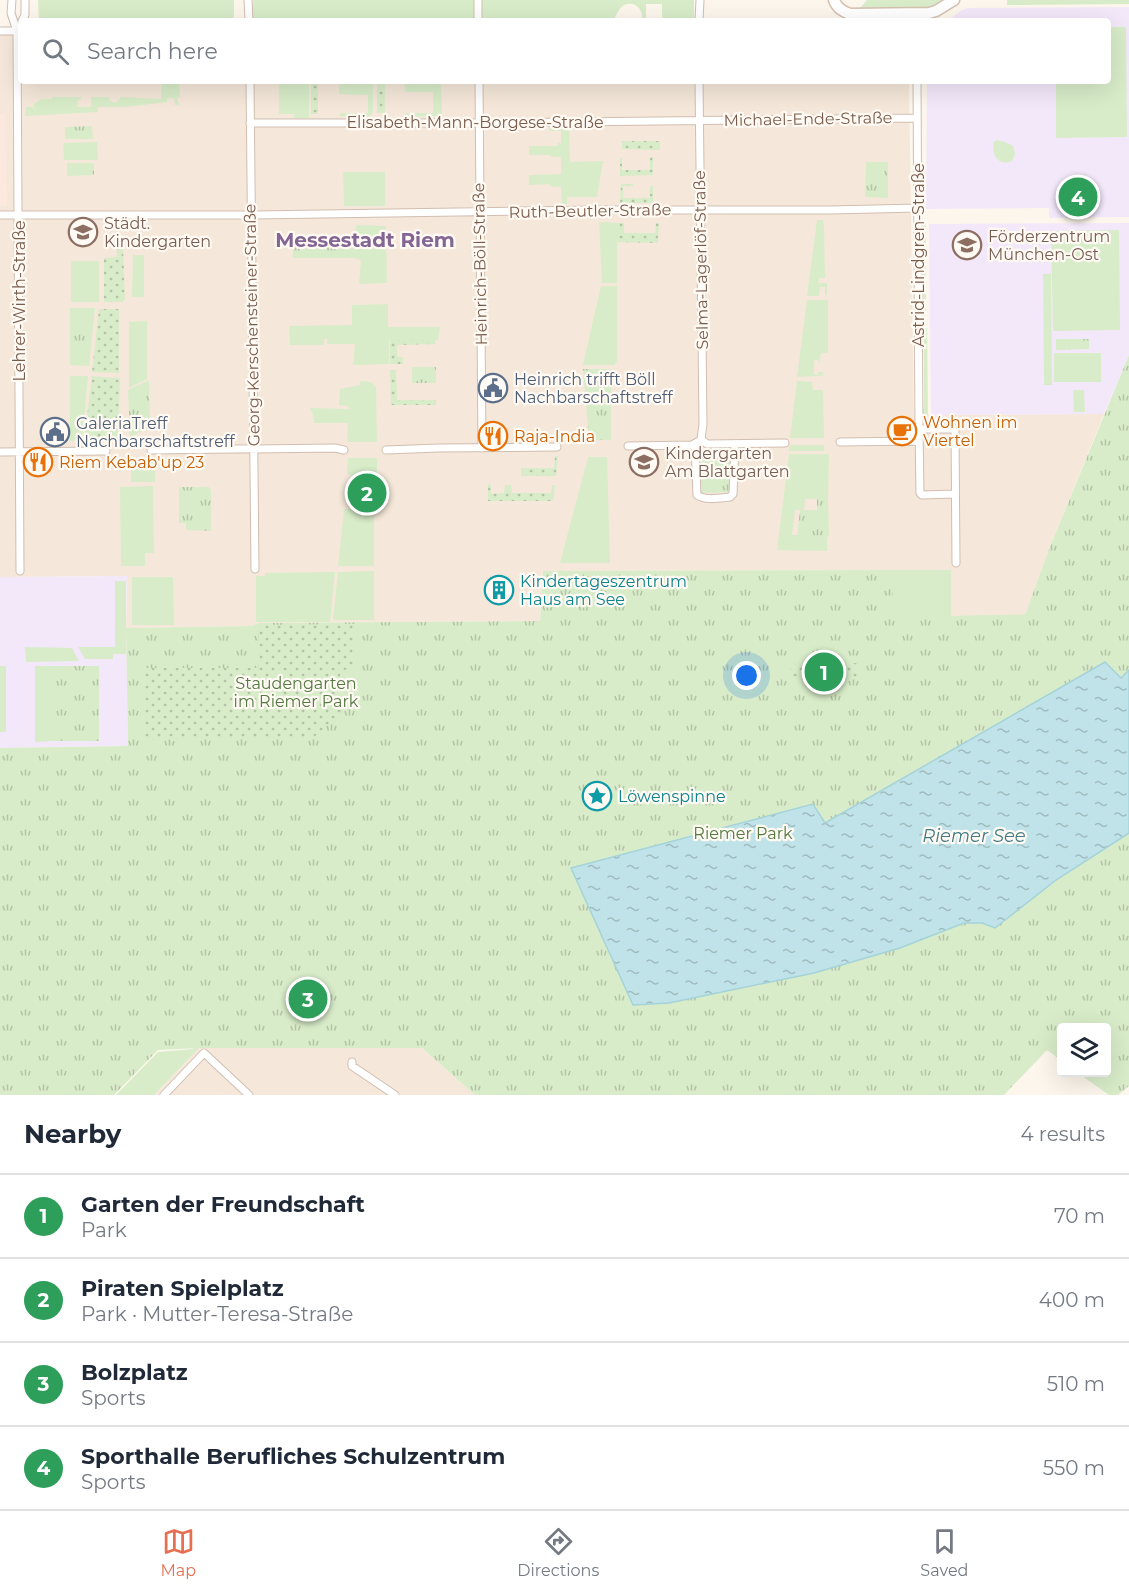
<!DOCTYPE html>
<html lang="en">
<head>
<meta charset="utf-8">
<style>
	:root { --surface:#fff; --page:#f6f6f7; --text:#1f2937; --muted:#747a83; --line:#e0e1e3; --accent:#e76f51 }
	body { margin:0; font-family:Montserrat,sans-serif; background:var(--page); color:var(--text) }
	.controls { position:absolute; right:18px; bottom:18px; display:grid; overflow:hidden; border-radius:6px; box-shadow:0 6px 24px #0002 }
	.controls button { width:54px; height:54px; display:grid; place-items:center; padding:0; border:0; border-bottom:2px solid var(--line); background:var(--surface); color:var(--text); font:30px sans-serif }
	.you { position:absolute; left:747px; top:676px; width:21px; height:21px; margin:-15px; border:4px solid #fff; border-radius:50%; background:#1a73e8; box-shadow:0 0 0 9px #1a73e833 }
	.badge { display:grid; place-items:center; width:39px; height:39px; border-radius:50%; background:var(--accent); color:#fff; font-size:20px; font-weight:700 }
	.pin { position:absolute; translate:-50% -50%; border:3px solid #fff; box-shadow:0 2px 6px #0006 }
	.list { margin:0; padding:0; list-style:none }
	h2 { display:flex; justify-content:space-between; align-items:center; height:78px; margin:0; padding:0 24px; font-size:26px }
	h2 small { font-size:20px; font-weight:400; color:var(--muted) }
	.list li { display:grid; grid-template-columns:39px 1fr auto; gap:18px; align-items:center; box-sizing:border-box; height:84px; padding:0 24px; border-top:2px solid var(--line) }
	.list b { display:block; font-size:22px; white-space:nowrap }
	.list p { margin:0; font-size:20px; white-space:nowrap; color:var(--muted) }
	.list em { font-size:20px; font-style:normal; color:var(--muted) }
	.icon { flex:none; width:33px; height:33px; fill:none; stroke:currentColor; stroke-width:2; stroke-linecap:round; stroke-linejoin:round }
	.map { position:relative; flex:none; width:1129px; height:1095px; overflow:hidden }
	.search { position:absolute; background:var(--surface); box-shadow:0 6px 24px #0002; left:18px; right:18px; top:18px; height:66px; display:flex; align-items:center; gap:15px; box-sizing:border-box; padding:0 21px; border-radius:6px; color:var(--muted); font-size:22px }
	.sheet { height:414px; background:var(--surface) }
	nav { display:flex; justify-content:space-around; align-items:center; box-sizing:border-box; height:84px; border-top:2px solid var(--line); background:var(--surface); font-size:16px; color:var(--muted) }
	nav a { display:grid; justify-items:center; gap:3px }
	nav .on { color:var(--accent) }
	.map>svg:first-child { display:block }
	.residential { fill:#f5e8da }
	.commercial { fill:#fde8e0 }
	.education { fill:#f3e8fa }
	.grass { fill:#d8ecc9 }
	.park { fill:url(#park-tufts) }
	.garden { fill:url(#garden-dots) }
	.water { fill:url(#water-ripples); stroke:#a5d3da; stroke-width:1.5 }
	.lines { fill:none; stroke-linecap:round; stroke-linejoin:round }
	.minor-casing { stroke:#d1beb0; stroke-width:9 }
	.secondary-casing { stroke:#d6c0b0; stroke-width:13 }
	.minor { stroke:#fff; stroke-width:7 }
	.secondary { stroke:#fff; stroke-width:10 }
	.labels { text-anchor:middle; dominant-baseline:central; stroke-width:4.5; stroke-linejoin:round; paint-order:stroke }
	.street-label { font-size:16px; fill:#7a5c4d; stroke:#fffaf3 }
	.education-label { font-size:16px; fill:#785e54; stroke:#fffaf3; text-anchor:start }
	.service-label { font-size:16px; fill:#4e5e75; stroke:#fffaf3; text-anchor:start }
	.food-label { font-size:16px; fill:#c56008; stroke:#fffaf3; text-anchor:start }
	.culture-label { font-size:16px; fill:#0d838f; stroke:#fffaf3; text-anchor:start }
	.park-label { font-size:16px; fill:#537a41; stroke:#fffaf3 }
	.water-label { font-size:18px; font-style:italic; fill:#437c86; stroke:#fffaf3 }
	.quarter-label { font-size:20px; font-weight:bold; fill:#846695; stroke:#fffaf3 }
</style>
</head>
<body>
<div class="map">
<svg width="1129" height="1095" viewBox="0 0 1129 1095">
	<defs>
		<pattern id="park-tufts" width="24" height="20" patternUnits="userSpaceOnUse" patternTransform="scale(1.5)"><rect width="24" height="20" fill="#d8ecc9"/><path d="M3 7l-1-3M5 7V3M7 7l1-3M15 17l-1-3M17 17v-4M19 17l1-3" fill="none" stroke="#b4c2a5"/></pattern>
		<pattern id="garden-dots" width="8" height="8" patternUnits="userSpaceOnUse" patternTransform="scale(1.5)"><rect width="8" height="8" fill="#d8ecc9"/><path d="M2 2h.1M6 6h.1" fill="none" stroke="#b4c2a5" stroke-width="1.8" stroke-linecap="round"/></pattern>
		<pattern id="water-ripples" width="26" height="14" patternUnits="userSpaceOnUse" patternTransform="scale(1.5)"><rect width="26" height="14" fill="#bfe3e8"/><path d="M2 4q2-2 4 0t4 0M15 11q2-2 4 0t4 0" fill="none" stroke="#a0bbbe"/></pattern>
	</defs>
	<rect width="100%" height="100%" fill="#fdf6ec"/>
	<!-- residential -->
	<path class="residential" d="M 0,27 L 21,27 L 21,81 L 909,81 L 914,415 L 1104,414 L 1049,549 L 1025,615 L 893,617 L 892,570 L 543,571 L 540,621 L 259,623 L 251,626 L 126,628 L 127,576 L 0,577 Z
		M 199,1048 L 422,1048 L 475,1095 L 154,1095 Z"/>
	<!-- commercial -->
	<path class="commercial" d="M 0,114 L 5,114 L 7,206 L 0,206 Z"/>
	<!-- education -->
	<path class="education" d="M 1129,7 L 1129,217 L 1049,218 L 1049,208 L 926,209 L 927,81 L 1108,81 L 1108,21 L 947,21 L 962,10 L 968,8 Z
		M 1129,223 L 1129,355 L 1104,414 L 931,415 L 929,224 Z
		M 127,576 L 126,628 L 128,746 L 0,748 L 0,577 Z"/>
	<!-- grass -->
	<path class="grass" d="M 38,0 L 234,0 L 234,21 L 39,21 Z
		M 253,0 L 474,0 L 474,19 L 473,21 L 253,21 Z
		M 481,0 L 694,0 L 694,21 L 662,21 L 662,4 L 646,4 L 646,21 L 642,21 C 644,11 636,0 624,5 C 619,8 616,16 613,21 L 609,21 L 609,19 L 483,21 L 481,18 Z
		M 867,0 L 941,0 L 939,4 L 932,8 L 855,9 L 861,7 Z
		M 1007,0 L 1129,0 L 1129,4 L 1007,5 Z
		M 1108,27 L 1126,27 L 1127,137 L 1056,138 L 1056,81 L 1108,81 Z
		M 162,81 L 179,81 L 180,97 L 177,97 L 179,105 L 175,105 L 174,98 L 167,98 L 167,102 L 126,107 L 98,107 L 98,112 L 25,116 L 26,107 L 33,107 L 33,110 L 34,110 L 34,104 L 41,99 L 52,99 L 52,97 L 81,97 L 81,99 L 78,100 L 77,107 L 91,107 L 91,97 L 109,97 L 110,101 L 116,103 L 121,97 L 161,99 Z
		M 279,81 L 309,81 L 309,118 L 294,118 L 294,114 L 279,114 Z
		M 339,81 L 345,81 L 345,84 L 358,83 L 359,81 L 373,81 L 373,111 L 372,114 L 368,117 L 348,117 L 340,116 L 340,113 L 368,113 L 368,95 L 339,94 Z
		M 404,81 L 441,81 L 442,114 L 437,116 L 408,117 L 405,115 L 405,113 L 433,113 L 433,92 L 405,92 Z
		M 549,127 L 575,127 L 575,129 L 569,130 L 570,162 L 603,161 L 597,197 L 567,197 L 567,204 L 562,204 L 561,187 L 550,186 L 550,184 L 529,185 L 529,175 L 561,174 L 561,157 L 551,157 L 550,155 L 529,155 L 529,146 L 558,146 L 558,143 L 561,143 L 561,131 L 549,131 Z
		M 996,140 L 1005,142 L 1013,146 L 1015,154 L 1012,161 C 998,167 991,154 994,142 Z
		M 97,142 L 98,160 L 64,160 L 63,143 Z
		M 343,172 L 385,172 L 385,206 L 344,206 Z
		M 817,220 L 823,220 L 824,225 L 825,278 L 819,278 L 818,283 L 827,283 L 827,294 L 825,296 L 825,287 L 820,287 L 819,296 L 807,296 Z
		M 599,222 L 617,223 L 617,283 L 602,283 Z
		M 921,224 L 926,224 L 926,316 L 921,316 L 921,310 L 923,309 L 923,228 L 921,227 Z
		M 356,225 L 386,226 L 387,283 L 359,284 L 361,260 L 355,258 Z
		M 1119,230 L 1120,330 L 1053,331 L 1051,231 Z
		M 133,255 L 144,255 L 144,297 L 132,297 Z
		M 71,261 L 99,261 L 99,302 L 71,302 Z
		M 1043,274 L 1051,274 L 1052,385 L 1044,385 Z
		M 601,286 L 617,286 L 617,362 L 615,362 L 615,365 L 583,365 Z
		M 807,300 L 828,300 L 828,353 L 821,353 L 819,363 L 818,360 L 814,360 L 814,374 L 818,375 L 818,372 L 823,372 L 823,375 L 820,376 L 797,377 Z
		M 388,304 L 388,327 L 440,327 L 438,340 L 389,340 L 389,364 L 353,365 L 355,344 L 327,344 L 327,339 L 324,339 L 324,345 L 290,345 L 289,326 L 352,325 L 352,305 Z
		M 70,308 L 95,308 L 89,366 L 70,365 Z
		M 147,321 L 147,379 L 129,388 L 129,322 Z
		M 922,328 L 927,328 L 928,416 L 922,416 L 922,409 L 924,409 L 924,337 L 922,337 Z
		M 1054,353 L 1101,353 L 1101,382 L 1054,382 Z
		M 70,376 L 88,376 L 82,441 L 70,441 Z
		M 360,381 L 371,382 L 376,387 L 377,442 L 347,442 L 348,423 L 314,423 L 313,415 L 310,408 L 349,409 L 348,406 L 339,405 L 340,389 L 360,385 Z
		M 797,381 L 812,382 L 813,390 L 823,390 L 824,438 L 790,438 Z
		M 1073,390 L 1084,390 L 1085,412 L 1074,412 Z
		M 790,445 L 824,445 L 824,451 L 789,451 Z
		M 789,454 L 829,454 L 828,499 L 805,499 L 804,510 L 795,510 L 792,535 L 829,535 L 827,538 L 827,551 L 777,550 Z
		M 588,457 L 607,457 L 610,563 L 560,563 Z
		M 348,458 L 377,458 L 377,478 L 361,479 L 347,474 Z
		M 131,462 L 155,462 L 155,482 L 131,482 Z
		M 153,486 L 154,553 L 145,553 L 145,566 L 121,566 L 120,487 Z
		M 344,509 L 374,509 L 374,566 L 338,566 Z
		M 884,570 L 951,570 L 951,616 L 1040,614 L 892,728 Z
		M 374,571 L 374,620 L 333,620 L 338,572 Z
		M 335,572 L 330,622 L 256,622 L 256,576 L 265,576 L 265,573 Z
		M 132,577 L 173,577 L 174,625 L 132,625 Z
		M 115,581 L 126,581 L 126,654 L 113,654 L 113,659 L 85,659 L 78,647 L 115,647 Z
		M 25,647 L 72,648 L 79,661 L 26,662 Z
		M 0,666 L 6,666 L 6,732 L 0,732 Z
		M 35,666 L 54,666 L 54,741 L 35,742 Z
		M 194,1048 L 199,1048 L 154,1095 L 116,1095 L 158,1052 L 193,1049 Z"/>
	<!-- park -->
	<path class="park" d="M 92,126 L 93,139 L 65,139 L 65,127 Z
		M 866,162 L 888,162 L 888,198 L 865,197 Z
		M 67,163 L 94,163 L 94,175 L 67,176 Z
		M 355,243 L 355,258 L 293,258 L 293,244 Z
		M 71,320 L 87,320 L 87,360 L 71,359 Z
		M 1056,339 L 1089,339 L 1089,349 L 1056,350 Z
		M 1129,355 L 1129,1086 L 1118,1095 L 1109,1095 L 1078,1073 L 1106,1072 L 1106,1028 L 1062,1028 L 1061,1060 L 1047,1050 L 1004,1095 L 475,1095 L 422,1048 L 199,1048 L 158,1050 L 114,1095 L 0,1095 L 0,748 L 128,746 L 126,628 L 251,626 L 259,623 L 540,621 L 543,571 L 892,570 L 893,617 L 1025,615 L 1049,549 Z
		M 412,367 L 436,367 L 436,383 L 412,383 Z
		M 583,369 L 611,369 L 611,440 L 589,440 Z
		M 149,380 L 150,427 L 130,437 L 128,390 Z
		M 701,458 L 730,458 L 730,492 L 701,493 Z
		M 354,477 L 385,478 L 385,496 L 380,502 L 382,507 L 376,508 L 373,506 L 348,506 L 347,495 L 349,492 L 347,491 L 353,483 L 356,482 Z
		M 180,487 L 209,487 L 211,490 L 211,531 L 186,530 L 186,523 L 179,523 L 179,488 Z
		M 817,499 L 828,499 L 829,535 L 797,536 L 800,510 L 817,510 Z
		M 54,666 L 99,666 L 99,741 L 54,741 Z"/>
	<!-- garden -->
	<path class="garden" d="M 311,81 L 318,81 L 318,114 L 311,114 Z
		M 377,81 L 385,81 L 385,113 L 377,113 Z
		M 622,141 L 660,141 L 660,150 L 622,149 Z
		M 650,157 L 653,157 L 653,175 L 620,176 L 620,158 L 622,158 L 622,170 L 650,170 Z
		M 621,184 L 633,184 L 633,186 L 623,186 L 623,198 L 650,198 L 650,186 L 653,186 L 653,203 L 620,203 Z
		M 617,223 L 624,223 L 624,233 L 655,233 L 656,223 L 659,223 L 658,243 L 617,242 Z
		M 117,246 L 123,246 L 125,299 L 122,302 L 104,302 L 104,258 L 117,257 Z
		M 99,309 L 119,309 L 119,373 L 92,372 Z
		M 390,340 L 435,340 L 435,344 L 397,345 L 397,357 L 403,357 L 403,364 L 390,364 Z
		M 390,370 L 396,370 L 397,400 L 436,400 L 436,405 L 391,405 Z
		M 92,376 L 120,378 L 118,441 L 84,441 Z
		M 555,456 L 558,456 L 556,476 L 521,476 L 521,468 L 554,468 Z
		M 488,484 L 491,484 L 491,494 L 504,493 L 505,485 L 511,485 L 512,493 L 551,493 L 552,485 L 555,485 L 553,501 L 488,501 Z
		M 354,624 L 355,669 L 340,670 L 341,713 L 314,737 L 144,740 L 143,668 L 259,668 L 259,625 Z
		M 858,663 L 858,679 L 790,680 L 790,664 Z"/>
	<!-- water -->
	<path class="water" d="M 1105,662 L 1121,678 L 1129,670 L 1129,833 L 1056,880 L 995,928 L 982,923 L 964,923 L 900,948 L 814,973 L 669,1003 L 633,1005 L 571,868 L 813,804 L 825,823 Z"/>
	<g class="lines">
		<!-- minor casing -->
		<g class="minor-casing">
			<path id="minor" d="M 12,0 L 11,13 L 17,31 L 20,571
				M 248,0 L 249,21
				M 478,0 L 478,21
				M 22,21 L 25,15 L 25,0
				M 699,21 L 700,0
				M 0,31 L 17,31
				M 250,81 L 255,569
				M 479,81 L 482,448
				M 699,81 L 703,424 L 701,439
				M 917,81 L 919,429
				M 250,123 L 479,123 L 917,118
				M 0,215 L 251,215 L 597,210 L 831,210 L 918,208
				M 701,439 L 707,444 L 785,443
				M 840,442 L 919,441
				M 695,444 L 697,495 C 705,501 720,498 730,497 L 733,494 L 735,444
				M 628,446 L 692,445 L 699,441
				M 151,450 L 335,448 L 344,450
				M 386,450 L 439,448 L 557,447
				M 0,452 L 106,451
				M 955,494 L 922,495 L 920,493 L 919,429 L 955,429 L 956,563
				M 352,1062 L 352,1066 L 395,1095
				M 164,1095 L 204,1053 L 249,1095"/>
		</g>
		<!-- secondary casing -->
		<g class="secondary-casing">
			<path id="secondary" d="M 834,0 C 837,8 842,11 850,14 L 929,13 L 936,11 L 954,0"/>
		</g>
		<!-- minor -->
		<use href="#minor" class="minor"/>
		<!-- secondary -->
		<use href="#secondary" class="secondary"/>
	</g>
	<!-- icons -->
	<defs>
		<g id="school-ring" transform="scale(1.5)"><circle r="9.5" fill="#fffaf3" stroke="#8d6e63" stroke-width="1.5"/><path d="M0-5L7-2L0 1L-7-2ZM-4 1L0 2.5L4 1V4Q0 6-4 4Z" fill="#8d6e63"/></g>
		<g id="civic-ring" transform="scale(1.5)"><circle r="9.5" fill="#fffaf3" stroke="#5c6f8a" stroke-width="1.5"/><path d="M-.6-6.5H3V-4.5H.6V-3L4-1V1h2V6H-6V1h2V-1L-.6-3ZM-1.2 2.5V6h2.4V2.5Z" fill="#5c6f8a"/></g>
		<g id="cafe-ring" transform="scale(1.5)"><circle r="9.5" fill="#fffaf3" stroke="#e8710a" stroke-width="1.5"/><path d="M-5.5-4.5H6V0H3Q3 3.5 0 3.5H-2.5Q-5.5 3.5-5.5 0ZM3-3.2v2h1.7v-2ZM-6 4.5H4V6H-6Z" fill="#e8710a"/></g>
		<g id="restaurant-ring" transform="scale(1.5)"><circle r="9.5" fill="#fffaf3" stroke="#e8710a" stroke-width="1.5"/><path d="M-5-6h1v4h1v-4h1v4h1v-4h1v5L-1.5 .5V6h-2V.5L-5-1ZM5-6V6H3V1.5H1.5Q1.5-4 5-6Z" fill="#e8710a"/></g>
		<g id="building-ring" transform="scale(1.5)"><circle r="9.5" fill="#fffaf3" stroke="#0f9aa8" stroke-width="1.5"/><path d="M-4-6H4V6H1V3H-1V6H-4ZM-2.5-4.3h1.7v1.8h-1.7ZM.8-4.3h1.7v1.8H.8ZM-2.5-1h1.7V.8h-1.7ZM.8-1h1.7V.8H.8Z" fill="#0f9aa8"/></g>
		<g id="sight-ring" transform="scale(1.5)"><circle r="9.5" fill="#fffaf3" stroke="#0f9aa8" stroke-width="1.5"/><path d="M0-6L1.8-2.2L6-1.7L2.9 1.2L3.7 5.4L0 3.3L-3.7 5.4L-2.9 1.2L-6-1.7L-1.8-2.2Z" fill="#0f9aa8"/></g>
	</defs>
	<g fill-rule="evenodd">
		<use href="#school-ring" x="83" y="232"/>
		<use href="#school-ring" x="967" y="245"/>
		<use href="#civic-ring" x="493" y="388"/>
		<use href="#cafe-ring" x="902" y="431"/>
		<use href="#civic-ring" x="55" y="432"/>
		<use href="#restaurant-ring" x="493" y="436"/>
		<use href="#restaurant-ring" x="38" y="462"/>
		<use href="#school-ring" x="644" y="462"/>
		<use href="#building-ring" x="499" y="590"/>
		<use href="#sight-ring" x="597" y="796"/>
	</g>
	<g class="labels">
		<!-- street labels -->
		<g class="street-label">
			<text transform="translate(808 119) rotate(-1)">Michael-Ende-Straße</text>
			<text x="475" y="122">Elisabeth-Mann-Borgese-Straße</text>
			<text transform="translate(590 211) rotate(-1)">Ruth-Beutler-Straße</text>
			<text transform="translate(918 255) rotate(-90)">Astrid-Lindgren-Straße</text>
			<text transform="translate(701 260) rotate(-91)">Selma-Lagerlöf-Straße</text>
			<text transform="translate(480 264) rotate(-91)">Heinrich-Böll-Straße</text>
			<text transform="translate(19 301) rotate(-90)">Lehrer-Wirth-Straße</text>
			<text transform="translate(252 325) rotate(-91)">Georg-Kerschensteiner-Straße</text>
		</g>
		<!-- education labels -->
		<g class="education-label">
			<text x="104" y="223">Städt.<tspan x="104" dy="18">Kindergarten</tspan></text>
			<text x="988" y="236">Förderzentrum<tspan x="988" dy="18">München-Ost</tspan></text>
			<text x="665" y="453">Kindergarten<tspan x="665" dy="18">Am Blattgarten</tspan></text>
		</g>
		<!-- service labels -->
		<g class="service-label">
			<text x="514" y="379">Heinrich trifft Böll<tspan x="514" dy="18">Nachbarschaftstreff</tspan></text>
			<text x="76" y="423">GaleriaTreff<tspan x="76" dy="18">Nachbarschaftstreff</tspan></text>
		</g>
		<!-- food labels -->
		<g class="food-label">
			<text x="923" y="422">Wohnen im<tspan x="923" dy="18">Viertel</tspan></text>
			<text x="514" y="436">Raja-India</text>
			<text x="59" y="462">Riem Kebab'up 23</text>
		</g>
		<!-- culture labels -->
		<g class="culture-label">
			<text x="520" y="581">Kindertageszentrum<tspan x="520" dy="18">Haus am See</tspan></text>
			<text x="618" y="796">Löwenspinne</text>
		</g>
		<!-- park labels -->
		<g class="park-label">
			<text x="296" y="683">Staudengarten<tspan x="296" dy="18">im Riemer Park</tspan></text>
			<text x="743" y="833">Riemer Park</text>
		</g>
		<!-- water labels -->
		<g class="water-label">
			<text x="974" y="836">Riemer See</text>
		</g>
		<!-- quarter labels -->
		<g class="quarter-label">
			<text x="365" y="240">Messestadt Riem</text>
		</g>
	</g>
</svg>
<div class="controls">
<button><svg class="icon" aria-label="layers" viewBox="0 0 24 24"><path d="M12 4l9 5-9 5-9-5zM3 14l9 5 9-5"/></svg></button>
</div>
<div class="you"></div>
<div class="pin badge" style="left:824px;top:672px;background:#2e9e5b">1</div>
<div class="pin badge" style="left:367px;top:493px;background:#2e9e5b">2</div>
<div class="pin badge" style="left:308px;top:999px;background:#2e9e5b">3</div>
<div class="pin badge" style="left:1078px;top:197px;background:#2e9e5b">4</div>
<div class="search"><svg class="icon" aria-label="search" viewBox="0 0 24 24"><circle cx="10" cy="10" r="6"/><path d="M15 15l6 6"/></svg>Search here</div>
</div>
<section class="sheet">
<h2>Nearby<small>4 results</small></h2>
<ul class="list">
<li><span class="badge" style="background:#2e9e5b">1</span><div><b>Garten der Freundschaft</b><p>Park</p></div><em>70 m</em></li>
<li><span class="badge" style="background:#2e9e5b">2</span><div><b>Piraten Spielplatz</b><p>Park · Mutter-Teresa-Straße</p></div><em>400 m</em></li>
<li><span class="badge" style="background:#2e9e5b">3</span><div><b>Bolzplatz</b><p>Sports</p></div><em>510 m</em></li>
<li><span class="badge" style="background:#2e9e5b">4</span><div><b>Sporthalle Berufliches Schulzentrum</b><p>Sports</p></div><em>550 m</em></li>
</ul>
</section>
<nav>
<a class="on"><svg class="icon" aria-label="map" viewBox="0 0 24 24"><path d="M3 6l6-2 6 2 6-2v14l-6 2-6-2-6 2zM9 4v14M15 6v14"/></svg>Map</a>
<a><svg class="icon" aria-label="directions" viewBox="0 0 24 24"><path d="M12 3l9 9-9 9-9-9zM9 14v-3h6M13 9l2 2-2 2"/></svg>Directions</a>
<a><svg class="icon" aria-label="saved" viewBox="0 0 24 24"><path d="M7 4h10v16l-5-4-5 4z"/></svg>Saved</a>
</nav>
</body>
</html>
